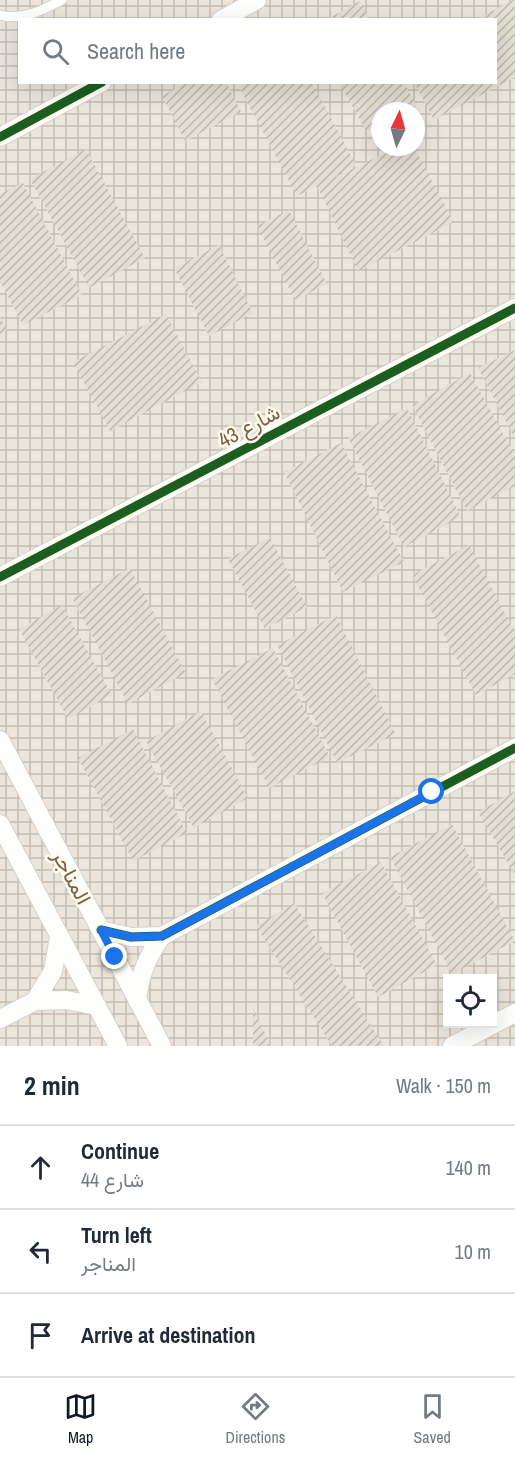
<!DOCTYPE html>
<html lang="en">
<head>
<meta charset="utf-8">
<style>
	:root { --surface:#fff; --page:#f2f2f3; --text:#1f2937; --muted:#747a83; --line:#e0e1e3; --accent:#111827 }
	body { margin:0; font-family:"Archivo Narrow",Vazirmatn,sans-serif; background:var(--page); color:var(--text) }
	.controls { position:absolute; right:18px; bottom:18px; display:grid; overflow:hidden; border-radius:0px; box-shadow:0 6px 24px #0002 }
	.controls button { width:54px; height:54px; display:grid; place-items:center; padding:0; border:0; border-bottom:2px solid var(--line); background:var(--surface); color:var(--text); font:30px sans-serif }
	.compass { position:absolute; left:371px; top:102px; width:54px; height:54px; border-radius:50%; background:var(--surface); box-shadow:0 6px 24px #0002; rotate:5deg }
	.stop { position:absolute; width:18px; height:18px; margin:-14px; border:4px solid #1a73e8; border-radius:50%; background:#fff }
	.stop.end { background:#1a73e8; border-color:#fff; box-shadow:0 2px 6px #0008 }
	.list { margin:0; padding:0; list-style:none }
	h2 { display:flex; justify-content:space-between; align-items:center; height:78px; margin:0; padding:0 24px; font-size:26px }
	h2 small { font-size:20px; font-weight:400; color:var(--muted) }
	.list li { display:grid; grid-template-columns:39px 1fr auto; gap:18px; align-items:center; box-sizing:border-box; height:84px; padding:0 24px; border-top:2px solid var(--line) }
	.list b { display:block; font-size:22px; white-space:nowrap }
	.list p { margin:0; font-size:20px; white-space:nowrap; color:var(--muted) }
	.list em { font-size:20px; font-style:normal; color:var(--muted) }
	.icon { flex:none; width:33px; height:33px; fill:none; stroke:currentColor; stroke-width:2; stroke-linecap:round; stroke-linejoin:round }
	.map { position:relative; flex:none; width:515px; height:1046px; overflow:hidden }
	.search { position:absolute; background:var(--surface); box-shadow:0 6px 24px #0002; left:18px; right:18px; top:18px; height:66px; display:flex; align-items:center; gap:15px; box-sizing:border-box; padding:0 21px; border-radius:0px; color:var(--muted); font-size:22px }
	.sheet { height:330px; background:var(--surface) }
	nav { display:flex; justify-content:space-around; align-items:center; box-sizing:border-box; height:84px; border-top:2px solid var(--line); background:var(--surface); font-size:16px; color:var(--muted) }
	nav a { display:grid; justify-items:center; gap:3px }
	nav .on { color:var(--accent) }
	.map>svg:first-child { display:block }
	.industrial { fill:url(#industrial-grid); fill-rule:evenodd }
	.building { fill:url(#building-hatch) }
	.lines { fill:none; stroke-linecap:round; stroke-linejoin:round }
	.service-casing { stroke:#d7d2ca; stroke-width:11 }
	.minor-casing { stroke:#d7d2ca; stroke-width:20 }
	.service { stroke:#fefefc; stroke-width:9 }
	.minor { stroke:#fefefc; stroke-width:18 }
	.cycleway-casing { stroke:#fffaee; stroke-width:13 }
	.cycleway { stroke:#1b5e20; stroke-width:9 }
	.route { stroke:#1a73e8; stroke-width:8 }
	.labels { text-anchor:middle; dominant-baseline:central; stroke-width:5; stroke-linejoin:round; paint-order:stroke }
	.street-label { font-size:21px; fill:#796049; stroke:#fffaee }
</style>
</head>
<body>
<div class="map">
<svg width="515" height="1046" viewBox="0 0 515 1046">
	<defs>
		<pattern id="industrial-grid" width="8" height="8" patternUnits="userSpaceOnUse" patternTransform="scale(1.5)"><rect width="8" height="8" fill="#ebe5dc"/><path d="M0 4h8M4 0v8" fill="none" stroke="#c3bdb4"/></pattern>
		<pattern id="building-hatch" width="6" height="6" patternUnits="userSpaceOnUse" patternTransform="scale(1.5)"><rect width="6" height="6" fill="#e5ded3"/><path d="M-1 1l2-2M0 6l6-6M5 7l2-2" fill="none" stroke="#beb7ad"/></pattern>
	</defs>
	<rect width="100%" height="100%" fill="#f8f5ec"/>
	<!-- industrial -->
	<path class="industrial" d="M 0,0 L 515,0 L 515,1046 L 0,1046 ZM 20,20 L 496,20 L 496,82 L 20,82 ZM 380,111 L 416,111 L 416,147 L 380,147 ZM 448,978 L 492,978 L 492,1024 L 448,1024 Z"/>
	<!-- building -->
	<path class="building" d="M 513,0 L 515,0 L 515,77 L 434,120 L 414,82 L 496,82 L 496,20 L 476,20 Z
		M 360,1 L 370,20 L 326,20 Z
		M 188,82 L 226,82 L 241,112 L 185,141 L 162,96 Z
		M 247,82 L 312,82 L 356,165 L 333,178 L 398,147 L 414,147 L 454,222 L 358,271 L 317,186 L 297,196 L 239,87 Z
		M 339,82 L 404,82 L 416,105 L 404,111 L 380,111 L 380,124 L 366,131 Z
		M 86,149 L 145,258 L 89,288 L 30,179 Z
		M 23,183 L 82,295 L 23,325 L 0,281 L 0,194 Z
		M 289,210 L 327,284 L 295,300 L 257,226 Z
		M 219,245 L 253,313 L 209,336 L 174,268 Z
		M 166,314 L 202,382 L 110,431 L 73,362 Z
		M 0,317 L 7,330 L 0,334 Z
		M 515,350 L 515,439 L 478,368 Z
		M 470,373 L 515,455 L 515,486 L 467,511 L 412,405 Z
		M 407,408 L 461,517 L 404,547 L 348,438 Z
		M 341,443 L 404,562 L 343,592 L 284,472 Z
		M 270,537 L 307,607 L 265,629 L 228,559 Z
		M 469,545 L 515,632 L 515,674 L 476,695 L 412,575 Z
		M 130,568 L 186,673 L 128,704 L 72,598 Z
		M 62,605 L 112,695 L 68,719 L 19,629 Z
		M 336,615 L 396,734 L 337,763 L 277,645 Z
		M 273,648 L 330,757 L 269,788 L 212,679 Z
		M 201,711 L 248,798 L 194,828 L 146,741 Z
		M 133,729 L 187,833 L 133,861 L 78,758 Z
		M 515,791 L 515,875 L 478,812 Z
		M 452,824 L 515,941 L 452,974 L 390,857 Z
		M 381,862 L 437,965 L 378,997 L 322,893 Z
		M 294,903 L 384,1046 L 332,1046 L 256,926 Z
		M 253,1007 L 271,1046 L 253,1046 Z"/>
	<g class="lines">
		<!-- service casing -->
		<g class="service-casing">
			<path id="service" d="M 0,15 C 22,21 43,10 62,0"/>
		</g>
		<!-- minor casing -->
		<g class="minor-casing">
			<path id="minor" d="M 221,20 L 257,0
				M 0,137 L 102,82
				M 0,577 L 515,308
				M 0,740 L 162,1046
				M 0,824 L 118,1046
				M 101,930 L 131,937 L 162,936 L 515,748
				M 137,1000 C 140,975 147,956 162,936
				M 35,1001 L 53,971 L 59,937
				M 0,1019 L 35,1001 L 66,1000 L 97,1006
				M 452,1046 L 515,1013"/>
		</g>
		<!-- service -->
		<use href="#service" class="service"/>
		<!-- minor -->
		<use href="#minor" class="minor"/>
		<!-- cycleway casing -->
		<g class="cycleway-casing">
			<path id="cycleway" d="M 0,137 L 102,82
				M 0,577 L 515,308
				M 101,930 L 131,937 L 162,936 L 515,748"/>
		</g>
		<!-- cycleway -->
		<use href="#cycleway" class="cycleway"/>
	</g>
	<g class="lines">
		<!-- route -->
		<path class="route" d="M 115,957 L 101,930 L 131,937 L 162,936 L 432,792"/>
	</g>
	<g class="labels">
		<!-- street labels -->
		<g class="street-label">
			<text transform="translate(249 426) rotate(-28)">شارع 43</text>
			<text transform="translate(72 877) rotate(62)">المناجر</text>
		</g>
	</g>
</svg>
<div class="controls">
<button><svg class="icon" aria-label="locate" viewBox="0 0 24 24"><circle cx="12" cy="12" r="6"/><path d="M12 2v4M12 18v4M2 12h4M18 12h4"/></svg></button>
</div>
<svg class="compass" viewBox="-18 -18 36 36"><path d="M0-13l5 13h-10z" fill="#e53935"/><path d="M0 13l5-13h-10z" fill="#747a83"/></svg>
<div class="stop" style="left:432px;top:792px"></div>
<div class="stop end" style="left:115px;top:957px"></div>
<div class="search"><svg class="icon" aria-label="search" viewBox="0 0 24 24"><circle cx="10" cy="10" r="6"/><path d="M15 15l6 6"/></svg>Search here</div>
</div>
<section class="sheet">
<h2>2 min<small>Walk · 150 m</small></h2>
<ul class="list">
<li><svg class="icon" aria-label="ahead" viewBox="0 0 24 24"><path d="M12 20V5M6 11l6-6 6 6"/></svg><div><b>Continue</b><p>شارع 44</p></div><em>140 m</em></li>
<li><svg class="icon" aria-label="left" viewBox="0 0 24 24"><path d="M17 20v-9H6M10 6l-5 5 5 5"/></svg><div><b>Turn left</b><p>المناجر</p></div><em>10 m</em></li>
<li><svg class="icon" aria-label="arrive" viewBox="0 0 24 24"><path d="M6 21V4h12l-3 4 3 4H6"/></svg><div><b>Arrive at destination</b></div></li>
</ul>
</section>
<nav>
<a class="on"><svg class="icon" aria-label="map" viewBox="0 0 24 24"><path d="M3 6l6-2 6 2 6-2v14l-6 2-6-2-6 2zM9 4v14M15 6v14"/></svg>Map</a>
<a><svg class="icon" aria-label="directions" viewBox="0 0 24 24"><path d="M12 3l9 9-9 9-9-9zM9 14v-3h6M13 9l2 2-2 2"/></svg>Directions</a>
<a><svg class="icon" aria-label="saved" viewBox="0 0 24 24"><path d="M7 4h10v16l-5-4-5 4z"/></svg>Saved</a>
</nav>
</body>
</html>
